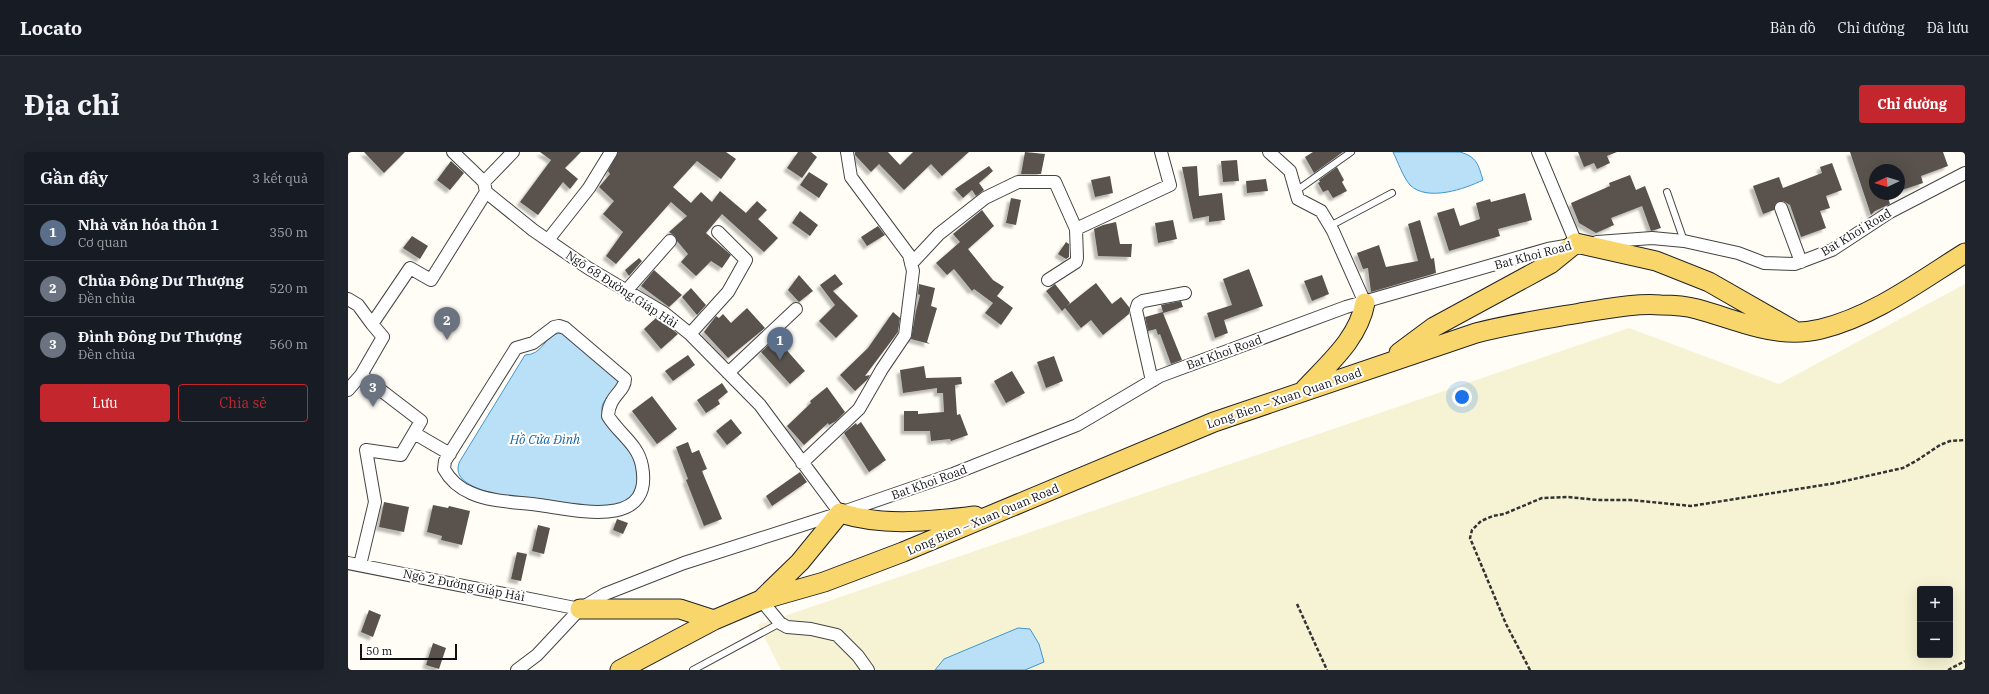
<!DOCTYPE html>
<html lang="vi">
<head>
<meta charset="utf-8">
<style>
	:root { --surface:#171b24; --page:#20242c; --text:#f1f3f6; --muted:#9ea1a6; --line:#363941; --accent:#c4262e }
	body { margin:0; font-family:"IBM Plex Serif",serif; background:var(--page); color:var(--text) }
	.controls { position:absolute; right:12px; bottom:12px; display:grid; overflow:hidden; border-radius:4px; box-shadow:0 4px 16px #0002 }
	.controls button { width:36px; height:36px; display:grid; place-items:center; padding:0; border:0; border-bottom:1px solid var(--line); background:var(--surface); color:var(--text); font:20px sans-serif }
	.compass { position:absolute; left:1521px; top:12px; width:36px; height:36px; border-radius:50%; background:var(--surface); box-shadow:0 4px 16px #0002; rotate:266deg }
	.scale { position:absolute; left:12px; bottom:10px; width:97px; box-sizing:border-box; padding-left:4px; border:2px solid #111; border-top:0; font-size:11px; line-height:14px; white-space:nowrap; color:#111; -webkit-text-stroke:3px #fff; paint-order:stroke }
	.you { position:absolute; left:1114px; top:245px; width:14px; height:14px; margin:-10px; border:3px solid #fff; border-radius:50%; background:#1a73e8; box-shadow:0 0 0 6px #1a73e833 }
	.badge { display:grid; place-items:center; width:26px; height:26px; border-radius:50%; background:var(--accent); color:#fff; font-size:13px; font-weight:700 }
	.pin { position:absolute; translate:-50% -33px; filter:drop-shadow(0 1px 2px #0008) }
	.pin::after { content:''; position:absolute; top:21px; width:14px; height:12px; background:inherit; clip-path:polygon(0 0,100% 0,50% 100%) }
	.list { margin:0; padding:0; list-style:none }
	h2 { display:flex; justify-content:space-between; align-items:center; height:52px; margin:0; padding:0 16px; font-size:17px }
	h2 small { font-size:13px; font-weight:400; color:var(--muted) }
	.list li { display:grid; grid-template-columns:26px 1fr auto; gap:12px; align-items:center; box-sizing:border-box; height:56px; padding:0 16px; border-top:1px solid var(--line) }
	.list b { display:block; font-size:15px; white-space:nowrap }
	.list p { margin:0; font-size:13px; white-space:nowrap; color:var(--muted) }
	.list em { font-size:13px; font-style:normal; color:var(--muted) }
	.actions { display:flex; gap:8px; padding:12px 16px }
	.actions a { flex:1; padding:9px 0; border:1px solid var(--accent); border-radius:4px; text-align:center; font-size:14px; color:var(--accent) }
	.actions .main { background:var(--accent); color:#fff }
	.map { position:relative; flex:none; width:1617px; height:518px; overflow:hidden; border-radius:4px }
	header { display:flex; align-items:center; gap:24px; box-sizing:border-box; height:56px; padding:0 20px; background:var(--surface); border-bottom:1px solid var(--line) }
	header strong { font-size:19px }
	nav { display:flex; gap:22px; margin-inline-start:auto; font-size:14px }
	.intro { display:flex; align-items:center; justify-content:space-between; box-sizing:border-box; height:96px; padding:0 24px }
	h1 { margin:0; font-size:28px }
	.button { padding:10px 18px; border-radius:4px; background:var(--accent); color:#fff; font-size:14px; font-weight:700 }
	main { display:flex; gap:24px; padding:0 24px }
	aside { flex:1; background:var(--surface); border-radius:4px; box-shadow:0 4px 16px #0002 }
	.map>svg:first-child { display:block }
	.farmland { fill:#f6f3d4; fill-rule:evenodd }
	.water { fill:#b9e0f7; stroke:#3f96cf }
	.building { fill:#5a524d; filter:url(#shadow) }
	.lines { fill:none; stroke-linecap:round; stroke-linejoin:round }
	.lane-casing { stroke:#444; stroke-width:8 }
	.street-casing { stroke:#444; stroke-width:14 }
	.primary-casing { stroke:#222; stroke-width:21 }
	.path { stroke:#333; stroke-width:2.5; stroke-dasharray:4 2; stroke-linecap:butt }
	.lane { stroke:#fff; stroke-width:6 }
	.street { stroke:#fff; stroke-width:12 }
	.primary { stroke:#f9d66b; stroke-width:19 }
	.labels { text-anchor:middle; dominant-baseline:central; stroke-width:4; stroke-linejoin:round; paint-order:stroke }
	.street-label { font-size:12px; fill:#111; stroke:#fff }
	.water-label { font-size:13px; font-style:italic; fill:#1768a6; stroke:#fff }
</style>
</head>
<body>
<header>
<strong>Locato</strong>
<nav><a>Bản đồ</a><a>Chỉ đường</a><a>Đã lưu</a></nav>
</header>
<div class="intro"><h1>Địa chỉ</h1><a class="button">Chỉ đường</a></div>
<main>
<aside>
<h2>Gần đây<small>3 kết quả</small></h2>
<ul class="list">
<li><span class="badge" style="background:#5c6f8a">1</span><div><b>Nhà văn hóa thôn 1</b><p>Cơ quan</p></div><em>350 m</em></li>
<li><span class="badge" style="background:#6b7280">2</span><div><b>Chùa Đông Dư Thượng</b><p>Đền chùa</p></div><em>520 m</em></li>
<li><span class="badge" style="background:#6b7280">3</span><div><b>Đình Đông Dư Thượng</b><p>Đền chùa</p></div><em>560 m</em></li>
</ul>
<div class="actions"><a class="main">Lưu</a><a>Chia sẻ</a></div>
</aside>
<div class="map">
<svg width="1617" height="518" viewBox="0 0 1617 518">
	<defs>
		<filter id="shadow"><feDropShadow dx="-3.5" dy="3.5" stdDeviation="1" flood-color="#0004"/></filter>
	</defs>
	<rect width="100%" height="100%" fill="#fffdf5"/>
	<!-- farmland -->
	<path class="farmland" d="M 1617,132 L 1617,518 L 433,518 L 410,473 L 1281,176 L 1431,232 ZM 1572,437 L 1602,437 L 1602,503 L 1572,503 Z"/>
	<!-- water -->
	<path class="water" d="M 1045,0 L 1112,0 C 1129,5 1130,12 1135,28 C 1117,37 1079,50 1062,33 C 1055,25 1050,10 1045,0 Z
		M 211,181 L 216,182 L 270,228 L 270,233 C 265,240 256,246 254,255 C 250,275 299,296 289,331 C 288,335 287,342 284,345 C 278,350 264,355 256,356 C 243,358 222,352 208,350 C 189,348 95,343 112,309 L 177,203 C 195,203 196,184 211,181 Z
		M 670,476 L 682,477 L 691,492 L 696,510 L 677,518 L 587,518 L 596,507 Z"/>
	<!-- building -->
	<path class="building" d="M 16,0 L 57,0 L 36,21 Z
		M 192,0 L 233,0 L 217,16 L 230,27 L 222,37 L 215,30 L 190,63 L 172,50 L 203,8 Z
		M 270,0 L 378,0 L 388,7 L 373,27 L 349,9 L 325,35 L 343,51 L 353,40 L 364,50 L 372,39 L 398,61 L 409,49 L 419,58 L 410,67 L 430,86 L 416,100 L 374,62 L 358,81 L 383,103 L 374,116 L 363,109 L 348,124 L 333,110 L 340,102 L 329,89 L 327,84 L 321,80 L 339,64 L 323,50 L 268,112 L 258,104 L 275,80 L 255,62 L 266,49 L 251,35 L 262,22 L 260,19 Z
		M 450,0 L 463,0 L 469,5 L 454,26 L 439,16 Z
		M 507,0 L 540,0 L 552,13 L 565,0 L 621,0 L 594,24 L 583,12 L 556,38 L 531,12 L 523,20 L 507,3 Z
		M 677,0 L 697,2 L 693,22 L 673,22 Z
		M 965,0 L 995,0 L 966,21 L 957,5 Z
		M 1230,0 L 1269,0 L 1259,4 L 1262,11 L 1249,17 L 1246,11 L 1236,15 Z
		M 1502,0 L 1595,0 L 1600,14 L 1573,24 L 1575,31 L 1551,39 L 1551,18 L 1527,18 L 1527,42 L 1539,42 L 1542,52 L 1527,59 L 1523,63 Z
		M 889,8 L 891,29 L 875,30 L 873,9 Z
		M 103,9 L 116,21 L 102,38 L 89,28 Z
		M 1484,11 L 1494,38 L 1478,44 L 1482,56 L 1472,59 L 1478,76 L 1453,85 L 1442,53 L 1435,49 L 1428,51 L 1426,58 L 1415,62 L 1405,34 L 1431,25 L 1435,36 L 1474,21 L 1472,15 Z
		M 641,14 L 645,19 L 631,31 L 636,38 L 628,44 L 624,38 L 615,46 L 607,37 Z
		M 849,14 L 851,44 L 874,41 L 877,68 L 861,70 L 861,64 L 845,67 L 834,15 Z
		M 989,15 L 996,28 L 994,30 L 999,39 L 985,46 L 980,38 L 975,40 L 970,31 L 972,30 L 971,28 Z
		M 461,20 L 480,32 L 471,46 L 452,33 Z
		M 1282,23 L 1288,38 L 1297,34 L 1313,76 L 1303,79 L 1294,54 L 1263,66 L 1266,73 L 1248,81 L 1231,71 L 1223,51 L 1262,34 L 1261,31 Z
		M 762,24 L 765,41 L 747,45 L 743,28 Z
		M 918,27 L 920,39 L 899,41 L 898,29 Z
		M 1177,41 L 1184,68 L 1150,77 L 1152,84 L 1101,99 L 1089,61 L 1106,56 L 1112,74 L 1132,67 L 1128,51 L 1142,47 L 1143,50 Z
		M 663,46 L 673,48 L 668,73 L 658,71 Z
		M 634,58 L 646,74 L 620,97 L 645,128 L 656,135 L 649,144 L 665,156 L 653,173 L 637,161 L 645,151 L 626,137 L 624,139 L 606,117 L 599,123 L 588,111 L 612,90 L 605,82 Z
		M 452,59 L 470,73 L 462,84 L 444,71 Z
		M 825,68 L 829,87 L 810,91 L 807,71 Z
		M 1072,68 L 1083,107 L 1086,106 L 1088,121 L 1023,140 L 1020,116 L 1015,117 L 1009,101 L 1031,93 L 1038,115 L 1070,109 L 1060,72 Z
		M 768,70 L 772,92 L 784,92 L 783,105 L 750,104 L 746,77 L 755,73 Z
		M 530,74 L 537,83 L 519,94 L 513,85 Z
		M 64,84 L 80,94 L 72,107 L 55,96 Z
		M 718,90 L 721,92 L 721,105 L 718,107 L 710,102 Z
		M 291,106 L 294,109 L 281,124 L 277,118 Z
		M 901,117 L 915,154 L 876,168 L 880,181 L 867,186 L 859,161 L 884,153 L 875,127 Z
		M 306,118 L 334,143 L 321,155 L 293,134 Z
		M 487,122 L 495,132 L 485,139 L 510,164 L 488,186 L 471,169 L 487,153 L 472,133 Z
		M 451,123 L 465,139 L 451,150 L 440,138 Z
		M 974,123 L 981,142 L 964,149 L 956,129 Z
		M 748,131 L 764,152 L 773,145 L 781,155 L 781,162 L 755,183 L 743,168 L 733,176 L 717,156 L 714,159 L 698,139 L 707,132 L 722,151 L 719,154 Z
		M 571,132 L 587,136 L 583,154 L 589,156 L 579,190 L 582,192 L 563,187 L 568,159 L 572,143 L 570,142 Z
		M 343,136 L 358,153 L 349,163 L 334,145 Z
		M 833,149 L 835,155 L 815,161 L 834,208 L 823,212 L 812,182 L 810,183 L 808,177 L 800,179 L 797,165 L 815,160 L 813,153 Z
		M 399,156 L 417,176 L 380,206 L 356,180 L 368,164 L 371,166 L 375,162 L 383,171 Z
		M 545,160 L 552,166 L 550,180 L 517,224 L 522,223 L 520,227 L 507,239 L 492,223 L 520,196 Z
		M 309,165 L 330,182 L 313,197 L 296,177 Z
		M 428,186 L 457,219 L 442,232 L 413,200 Z
		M 340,203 L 347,213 L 325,229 L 317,219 Z
		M 706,204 L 715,229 L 698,236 L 689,210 Z
		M 576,214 L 578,226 L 613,225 L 614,232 L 607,233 L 609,263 L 612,262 L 620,283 L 603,289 L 602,287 L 583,289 L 582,279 L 556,279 L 556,259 L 570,259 L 570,262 L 596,260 L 595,241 L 589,241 L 589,236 L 555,241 L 552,218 Z
		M 664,219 L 677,241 L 658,251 L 646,229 Z
		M 374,231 L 380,240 L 370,248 L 372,252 L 358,261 L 349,248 Z
		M 479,235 L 497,260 L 488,269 L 481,273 L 480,271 L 456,293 L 439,274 L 463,251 L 462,249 Z
		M 304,244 L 329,277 L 309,292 L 284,259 Z
		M 383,267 L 394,281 L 379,293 L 368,279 Z
		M 513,270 L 538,308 L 521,320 L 496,281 L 508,271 L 509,273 Z
		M 340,290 L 344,301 L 351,298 L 359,317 L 354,319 L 374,367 L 356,374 L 338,328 L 340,327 L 328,295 Z
		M 452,320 L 459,330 L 424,354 L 418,344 Z
		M 36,350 L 61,355 L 56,380 L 31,375 Z
		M 85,353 L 100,356 L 101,354 L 122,359 L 114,393 L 93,388 L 94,384 L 79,380 Z
		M 269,367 L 280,371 L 275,382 L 265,378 Z
		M 190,373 L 202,376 L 196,402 L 184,399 Z
		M 169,400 L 179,402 L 173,429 L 163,427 Z
		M 21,458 L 33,463 L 25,485 L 13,480 Z
		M 85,491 L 98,496 L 91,517 L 78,513 Z"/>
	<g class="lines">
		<!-- lane casing -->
		<g class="lane-casing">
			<path id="lane" d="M 948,39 L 1003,0
				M 1319,40 L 1336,89
				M 982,74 L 1044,41
				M 345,518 L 432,471"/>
		</g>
		<!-- street casing -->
		<g class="street-casing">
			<path id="street" d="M 105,0 L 132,26 L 136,30 L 138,40 L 185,78 L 240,116 L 316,161 L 342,182 L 412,253 L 492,361
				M 921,0 L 942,19 L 950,47 L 973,59 L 985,79 L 1017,151
				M 1190,0 L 1228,91
				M 136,30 L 165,0
				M 1433,56 L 1453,110
				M 728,77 L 822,33 L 813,0
				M 200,88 L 241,36 L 263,0
				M 1249,90 L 1304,86 L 1336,89 L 1390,101 L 1416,111 L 1447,112 L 1484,98 L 1542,60 L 1617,21
				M 563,112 L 591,82 L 637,46 L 670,30 L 707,30 L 728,77 L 729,106 L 728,110 L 700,128
				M 278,139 L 322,89
				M 0,147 L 10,153 L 24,172
				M 211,174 L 217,176 L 277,227 C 277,240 261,243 260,264 C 271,282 290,292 294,314 C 306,378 228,358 191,353 C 169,350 143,350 123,341 C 111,336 102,328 96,317 L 97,309 L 168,196 L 185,191 L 206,175 Z
				M 342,182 L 380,140 L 398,108 L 370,80
				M 380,221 L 448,157
				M 804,229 L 788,158 L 790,152 L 795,149 L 837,141
				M 0,238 L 13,223
				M 66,281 L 102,302
				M 454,311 L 511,257 L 534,217 L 557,183 L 565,119 L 561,103 L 503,25 L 499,0
				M 0,411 L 232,457
				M 12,413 L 27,350 L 18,298 L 53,303 L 73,269 L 13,223 L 35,185 L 24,172 L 62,116 L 83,128 L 138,40
				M 413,448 L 432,471 L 439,475 L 463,477 L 489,483 L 510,504 L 520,518
				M 169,518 L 189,503 L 232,457 L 257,442 L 336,411 L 492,361 L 605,322 L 729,273 L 812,224 L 998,155 L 1200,97 L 1223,93"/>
		</g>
		<!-- primary casing -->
		<g class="primary-casing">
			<path id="primary" d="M 1051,201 L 1086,175 L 1202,112 L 1228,91 L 1308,109 L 1361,130 L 1445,178
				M 957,237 C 982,210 1010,187 1017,151
				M 415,446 L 452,410 L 492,361 C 537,375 581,369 627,364
				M 232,457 L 332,457 L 366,468
				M 272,518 L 366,468 L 413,448 L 476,430 L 555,400 L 866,270 L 1128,181 C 1162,172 1197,167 1232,161 C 1259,157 1286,151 1313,153 C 1324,153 1338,154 1349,157 C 1390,168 1429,188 1473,177 C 1526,164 1572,129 1617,101"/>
		</g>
		<!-- path -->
		<path class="path" d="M 949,452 L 979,518
			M 1182,518 L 1158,472 L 1122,386 L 1124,378 L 1133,369 L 1145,364 L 1156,362 L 1194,346 L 1220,345 L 1250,348 L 1283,348 L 1343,354 L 1488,331 L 1555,316 L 1568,309 L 1592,293 L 1602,289 L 1617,288
			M 1600,518 L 1617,509"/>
		<!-- lane -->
		<use href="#lane" class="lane"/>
		<!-- street -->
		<use href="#street" class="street"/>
		<!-- primary -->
		<use href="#primary" class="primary"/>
	</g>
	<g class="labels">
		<!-- street labels -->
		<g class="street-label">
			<text transform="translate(1508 80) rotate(-31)">Bat Khoi Road</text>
			<text transform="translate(1185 103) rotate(-15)">Bat Khoi Road</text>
			<text transform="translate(274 137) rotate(33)">Ngõ 68 Đường Giáp Hải</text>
			<text transform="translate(876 200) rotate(-20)">Bat Khoi Road</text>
			<text transform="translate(936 246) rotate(-19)">Long Bien – Xuan Quan Road</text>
			<text transform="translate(581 330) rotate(-20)">Bat Khoi Road</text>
			<text transform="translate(635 367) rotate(-23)">Long Bien – Xuan Quan Road</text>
			<text transform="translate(116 433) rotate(11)">Ngõ 2 Đường Giáp Hải</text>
		</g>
		<!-- water labels -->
		<g class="water-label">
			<text x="197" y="287">Hồ Cửa Đình</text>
		</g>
	</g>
</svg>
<div class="controls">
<button>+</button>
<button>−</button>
</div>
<svg class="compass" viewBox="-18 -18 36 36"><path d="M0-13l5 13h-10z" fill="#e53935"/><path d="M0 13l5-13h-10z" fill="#9ea1a6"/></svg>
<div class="scale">50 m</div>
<div class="you"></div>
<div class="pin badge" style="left:432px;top:208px;background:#5c6f8a">1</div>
<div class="pin badge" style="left:99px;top:188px;background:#6b7280">2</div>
<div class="pin badge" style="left:25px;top:255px;background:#6b7280">3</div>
</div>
</main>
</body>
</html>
